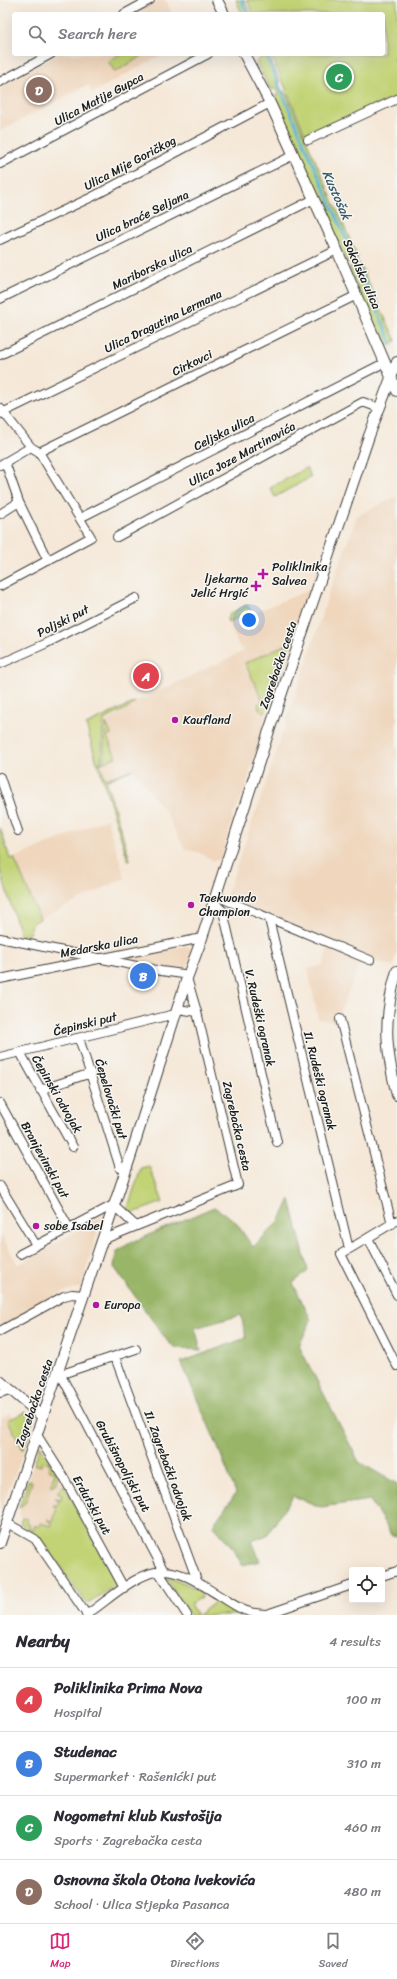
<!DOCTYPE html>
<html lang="en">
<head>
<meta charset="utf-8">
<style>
	:root { --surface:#fff; --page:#f7f7f7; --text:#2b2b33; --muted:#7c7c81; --line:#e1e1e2; --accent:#db2777 }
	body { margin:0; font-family:Sriracha,sans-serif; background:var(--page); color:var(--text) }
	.controls { position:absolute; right:12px; bottom:12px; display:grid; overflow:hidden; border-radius:4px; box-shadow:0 4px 16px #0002 }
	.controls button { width:36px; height:36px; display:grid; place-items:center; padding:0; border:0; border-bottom:1px solid var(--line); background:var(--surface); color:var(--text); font:20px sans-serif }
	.you { position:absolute; left:249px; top:620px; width:14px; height:14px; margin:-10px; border:3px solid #fff; border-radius:50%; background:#1a73e8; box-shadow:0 0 0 6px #1a73e833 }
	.badge { display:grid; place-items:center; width:26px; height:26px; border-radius:50%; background:var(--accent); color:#fff; font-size:13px; font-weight:700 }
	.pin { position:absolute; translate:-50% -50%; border:2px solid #fff; box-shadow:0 1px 4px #0006 }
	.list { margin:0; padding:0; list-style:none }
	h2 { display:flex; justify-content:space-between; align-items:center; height:52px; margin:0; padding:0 16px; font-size:17px }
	h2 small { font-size:13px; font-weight:400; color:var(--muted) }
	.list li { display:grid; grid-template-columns:26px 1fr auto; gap:12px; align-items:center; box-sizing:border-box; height:64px; padding:0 16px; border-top:1px solid var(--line) }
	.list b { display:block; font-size:15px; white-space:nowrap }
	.list p { margin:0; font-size:13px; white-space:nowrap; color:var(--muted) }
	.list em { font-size:13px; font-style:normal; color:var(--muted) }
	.icon { flex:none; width:22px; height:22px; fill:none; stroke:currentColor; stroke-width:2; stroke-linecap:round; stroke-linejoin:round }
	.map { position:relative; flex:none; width:397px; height:1615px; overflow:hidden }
	.search { position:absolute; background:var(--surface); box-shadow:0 4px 16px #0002; left:12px; right:12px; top:12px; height:44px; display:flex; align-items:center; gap:10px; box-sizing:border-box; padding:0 14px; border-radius:4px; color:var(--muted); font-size:15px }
	.sheet { height:308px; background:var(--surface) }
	nav { display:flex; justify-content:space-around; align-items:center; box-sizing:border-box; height:56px; border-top:1px solid var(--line); background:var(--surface); font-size:11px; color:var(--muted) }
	nav a { display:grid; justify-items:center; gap:2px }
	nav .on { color:var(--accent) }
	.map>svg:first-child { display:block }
	.built { fill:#efd6bc }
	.green { fill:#c2d376; stroke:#6f7849 }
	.forest { fill:#99b567; stroke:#5a6842 }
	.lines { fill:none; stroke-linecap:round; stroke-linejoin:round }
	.stream { stroke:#62b7de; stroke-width:2.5 }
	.minor-casing { stroke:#3d3b38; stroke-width:10 }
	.tertiary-casing { stroke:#3d3b38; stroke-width:12 }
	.minor { stroke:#fff; stroke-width:8 }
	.tertiary { stroke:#fff; stroke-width:10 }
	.poi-dot { fill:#b5179e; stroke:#f6f6f2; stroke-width:1.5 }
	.labels { text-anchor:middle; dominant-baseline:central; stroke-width:3; stroke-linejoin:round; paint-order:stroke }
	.street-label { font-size:12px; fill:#1c1c1c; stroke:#f6f6f2 }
	.poi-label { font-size:12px; fill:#1c1c1c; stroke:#f6f6f2; text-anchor:start }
	.water-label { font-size:13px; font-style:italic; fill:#385a6a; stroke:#f6f6f2 }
</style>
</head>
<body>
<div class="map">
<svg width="397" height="1615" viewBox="0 0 397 1615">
	<rect width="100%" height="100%" fill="#f6f6f2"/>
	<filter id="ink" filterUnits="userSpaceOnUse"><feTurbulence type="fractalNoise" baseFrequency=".025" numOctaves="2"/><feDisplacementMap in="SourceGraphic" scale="8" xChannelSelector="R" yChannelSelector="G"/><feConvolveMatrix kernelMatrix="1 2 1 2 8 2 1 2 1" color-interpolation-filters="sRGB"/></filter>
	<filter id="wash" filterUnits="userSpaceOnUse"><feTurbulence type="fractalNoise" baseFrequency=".012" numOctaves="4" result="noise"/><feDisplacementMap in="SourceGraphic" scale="16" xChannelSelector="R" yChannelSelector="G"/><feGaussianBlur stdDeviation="0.9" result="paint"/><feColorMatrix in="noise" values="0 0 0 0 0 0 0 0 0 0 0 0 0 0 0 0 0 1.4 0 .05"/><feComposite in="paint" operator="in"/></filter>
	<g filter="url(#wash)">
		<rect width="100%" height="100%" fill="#f5e8d8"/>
		<!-- built -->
		<path class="built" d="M 157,0 L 166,0 L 172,14 L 132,14 Z
			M 59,54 L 163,54 L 92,93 L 87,85 L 0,131 L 0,87 Z
			M 397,496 L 397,950 L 393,966 L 362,958 L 336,1022 L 318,1019 L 308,969 L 323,965 L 329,944 L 226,896 L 264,789 L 330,590 L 357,516 Z
			M 312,589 L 286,666 L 267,714 L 245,790 L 234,814 L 227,837 L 224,853 L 221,859 L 214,861 L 200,853 L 184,848 L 166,813 L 133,769 L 105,779 L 100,764 L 116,757 L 107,737 L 111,734 L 105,722 L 128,709 L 127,706 L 244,651 L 243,648 L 241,650 L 228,623 Z
			M 107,819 L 125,878 L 40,919 L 14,858 Z
			M 186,946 L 190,948 L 192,954 L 187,968 L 180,971 L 121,960 L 119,957 Z
			M 102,1216 L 81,1287 L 65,1291 L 0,1327 L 0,1233 L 18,1265 Z
			M 10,1413 L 30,1435 L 0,1512 L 0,1418 Z
			M 40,1445 L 66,1488 L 53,1528 L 36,1535 L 21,1524 L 19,1508 Z"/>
		<!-- green -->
		<path class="green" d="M 236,0 L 244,0 L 250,14 L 242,14 Z
			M 247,0 L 397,0 L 397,57 L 394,59 L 397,66 L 397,96 L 307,138 L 271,54 L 383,54 L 383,14 L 253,14 Z
			M 120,54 L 141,54 L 142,56 L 115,72 L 108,61 Z
			M 259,54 L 268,54 L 280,82 L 279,84 L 282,92 L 284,91 L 287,96 L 358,258 L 356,259 L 359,265 L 360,265 L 396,341 L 388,345 L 382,342 L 349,268 L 351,266 L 352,268 L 355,266 L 352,261 L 347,263 L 273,98 L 278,94 L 276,89 L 270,89 L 256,62 L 261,58 Z
			M 306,468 L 311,477 L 275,497 L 270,488 Z
			M 247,605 L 251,611 L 228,622 L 227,619 L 231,613 Z
			M 289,643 L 290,644 L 265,712 L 259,709 L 258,704 L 263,701 L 245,663 Z
			M 135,702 L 130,707 L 104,720 L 101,761 L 97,763 L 86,725 Z
			M 106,723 L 111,734 L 107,737 L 116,757 L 100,764 L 105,779 L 133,769 L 106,781 L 130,860 L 128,860 L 98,764 L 103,761 Z
			M 0,827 L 10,859 L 14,858 L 40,919 L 33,923 L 29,934 L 25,934 L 21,938 L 0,869 Z
			M 149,1166 L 163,1202 L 133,1213 L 127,1210 L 141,1168 Z
			M 26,1412 L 32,1423 L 23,1450 L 8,1420 Z
			M 40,1445 L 58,1474 L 57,1483 L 50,1487 L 55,1472 L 49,1469 L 50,1463 L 42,1461 L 41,1466 L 34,1464 Z
			M 28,1480 L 32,1482 L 25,1503 L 19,1508 Z
			M 64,1485 L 117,1584 L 88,1604 L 79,1594 L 41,1539 L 40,1540 L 20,1523 L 22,1518 L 28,1519 L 26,1523 L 30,1525 L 29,1528 L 33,1530 L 35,1525 L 39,1527 L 40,1523 L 51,1526 L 52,1523 L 47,1520 L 53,1521 L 57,1508 L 52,1505 L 57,1505 L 59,1500 L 55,1498 L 61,1499 L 62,1494 L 57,1492 Z
			M 165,1577 L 185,1583 L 202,1592 L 200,1595 L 201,1597 L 190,1604 L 197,1615 L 190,1615 Z
			M 215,1602 L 238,1615 L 198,1615 Z"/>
		<!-- forest -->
		<path class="forest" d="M 290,1199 L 308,1271 L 293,1283 L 311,1320 L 299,1346 L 359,1462 L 397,1484 L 397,1536 L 392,1535 L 370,1500 L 321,1507 L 293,1496 L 267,1535 L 252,1541 L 260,1561 L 242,1565 L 233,1548 L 213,1525 L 236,1493 L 217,1445 L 181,1362 L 246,1338 L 241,1315 L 195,1328 L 201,1350 L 176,1348 L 168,1342 L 114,1267 L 116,1252 L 130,1243 L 214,1207 L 234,1220 L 253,1247 L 280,1220 Z"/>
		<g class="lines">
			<!-- stream -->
			<path class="stream" d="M 241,0 L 247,14
				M 265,54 L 392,344"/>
		</g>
	</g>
	<g filter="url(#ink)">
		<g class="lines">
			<!-- minor casing -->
			<g class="minor-casing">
				<path id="minor" d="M 124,14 L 150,0
					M 0,82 L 51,54
					M 308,140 L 397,99
					M 0,164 L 208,54
					M 0,240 L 92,197 L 270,103
					M 0,299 L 294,155
					M 0,355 L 314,199
					M 0,408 L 31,447 L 39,452 L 91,537 L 0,586
					M 0,414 L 337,250
					M 39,452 L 357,295
					M 5,462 L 19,502 L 48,561
					M 0,465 L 31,447
					M 0,514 L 19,502
					M 80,518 L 378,366
					M 117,537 L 363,402 L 379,408
					M 0,664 L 45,644 L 136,598
					M 0,777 L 18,831
					M 216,896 L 370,960
					M 214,902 L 223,911 L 277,1142
					M 269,919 L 349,1249
					M 0,938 L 161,971 L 183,974 L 187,978 L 197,1012 L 178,1009
					M 0,979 L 202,938
					M 340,1019 L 392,1224
					M 79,1038 L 120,1168
					M 20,1052 L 73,1147
					M 0,1057 L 171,1015 L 176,1016
					M 40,1090 L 91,1073
					M 0,1103 L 69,1228
					M 0,1186 L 36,1245
					M 396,1221 L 341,1254 L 397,1366
					M 368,1238 L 397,1295
					M 102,1240 L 238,1185 L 197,1012
					M 20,1254 L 113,1205 L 136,1226
					M 0,1331 L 64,1296 L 72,1294 L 84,1295
					M 115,1357 L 198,1583
					M 58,1374 L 63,1379 L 164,1571
					M 58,1374 L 65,1373 L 136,1349
					M 0,1393 L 10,1390
					M 37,1435 L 63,1476 L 124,1588
					M 7,1523 L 35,1539 L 87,1615
					M 158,1571 L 187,1615
					M 382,1576 L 397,1571
					M 86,1615 C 106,1602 140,1569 165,1571 C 185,1572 203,1586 220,1596 C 238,1607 245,1614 267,1614 L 352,1585"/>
			</g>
			<!-- tertiary casing -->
			<g class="tertiary-casing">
				<path id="tertiary" d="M 217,0 L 224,14
					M 244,54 L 270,103 L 337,250 L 397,391
					M 397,971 C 383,1019 385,1047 397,1095
					M 0,1381 L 43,1417
					M 0,1543 L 131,1155 L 187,978 L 202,938 L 268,734 L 369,436 L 397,362"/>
			</g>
			<!-- minor -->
			<use href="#minor" class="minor"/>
			<!-- tertiary -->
			<use href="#tertiary" class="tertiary"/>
		</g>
	</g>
	<!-- markers -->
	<g class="poi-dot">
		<path d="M261 568h4v4h4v4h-4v4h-4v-4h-4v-4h4z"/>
		<path d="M254 580h4v4h4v4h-4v4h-4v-4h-4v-4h4z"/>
		<circle cx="175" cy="720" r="4"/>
		<circle cx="191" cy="905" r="4"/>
		<circle cx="36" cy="1226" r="4"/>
		<circle cx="96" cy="1305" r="4"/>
	</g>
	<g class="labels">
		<!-- street labels -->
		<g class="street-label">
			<text transform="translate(99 99) rotate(-28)">Ulica Matije Gupca</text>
			<text transform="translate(130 163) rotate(-28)">Ulica Mije Goričkog</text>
			<text transform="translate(142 216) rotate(-26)">Ulica braće Seljana</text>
			<text transform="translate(152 267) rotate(-26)">Mariborska ulica</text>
			<text transform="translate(362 274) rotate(66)">Sokolska ulica</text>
			<text transform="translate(163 321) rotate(-26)">Ulica Dragutina Lermana</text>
			<text transform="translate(192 363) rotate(-26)">Cirkovci</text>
			<text transform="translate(224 432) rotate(-27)">Celjska ulica</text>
			<text transform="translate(242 454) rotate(-29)">Ulica Joze Martinovića</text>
			<text transform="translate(63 621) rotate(-27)">Poljski put</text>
			<text transform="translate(278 665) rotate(-71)">Zagrebačka cesta</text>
			<text transform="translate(99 946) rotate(-11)">Medarska ulica</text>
			<text transform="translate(260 1018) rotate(77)">V. Rudeški ogranak</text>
			<text transform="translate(85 1024) rotate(-14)">Čepinski put</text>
			<text transform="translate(320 1081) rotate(76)">II. Rudeški ogranak</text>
			<text transform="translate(57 1094) rotate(60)">Čepinski odvojak</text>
			<text transform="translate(111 1099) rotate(73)">Čepelovački put</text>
			<text transform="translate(237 1126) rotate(77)">Zagrebačka cesta</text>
			<text transform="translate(45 1160) rotate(61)">Branjevinski put</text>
			<text transform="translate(34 1403) rotate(-71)">Zagrebačka cesta</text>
			<text transform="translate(123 1466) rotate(62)">Grubišnopoljski put</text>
			<text transform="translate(168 1466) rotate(70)">II. Zagrebački odvojak</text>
			<text transform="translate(92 1505) rotate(61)">Erdutski put</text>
		</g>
		<!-- poi labels -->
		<g class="poi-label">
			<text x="272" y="567">Poliklinika<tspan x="272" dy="14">Salvea</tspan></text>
			<text x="248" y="579" text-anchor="end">ljekarna<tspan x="248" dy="14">Jelić Hrgić</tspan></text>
			<text x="183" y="720">Kaufland</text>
			<text x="199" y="898">Taekwondo<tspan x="199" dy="14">Champion</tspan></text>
			<text x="44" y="1226">sobe Isabel</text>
			<text x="104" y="1305">Europa</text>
		</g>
		<!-- water labels -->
		<g class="water-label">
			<text transform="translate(337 195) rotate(66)">Kustošak</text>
		</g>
	</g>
</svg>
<div class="controls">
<button><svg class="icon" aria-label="locate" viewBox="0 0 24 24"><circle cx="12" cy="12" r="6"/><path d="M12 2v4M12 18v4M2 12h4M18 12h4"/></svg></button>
</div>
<div class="you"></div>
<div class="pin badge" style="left:146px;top:676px;background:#e0444e">A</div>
<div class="pin badge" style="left:143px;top:976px;background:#3f7fe0">B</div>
<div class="pin badge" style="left:339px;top:77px;background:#2e9e5b">C</div>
<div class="pin badge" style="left:39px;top:90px;background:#8d6e63">D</div>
<div class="search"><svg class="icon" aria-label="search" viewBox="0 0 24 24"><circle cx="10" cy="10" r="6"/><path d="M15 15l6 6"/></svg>Search here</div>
</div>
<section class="sheet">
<h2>Nearby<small>4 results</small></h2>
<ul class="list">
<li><span class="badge" style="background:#e0444e">A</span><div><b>Poliklinika Prima Nova</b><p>Hospital</p></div><em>100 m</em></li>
<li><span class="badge" style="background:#3f7fe0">B</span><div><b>Studenac</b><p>Supermarket · Rašenićki put</p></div><em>310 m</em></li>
<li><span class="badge" style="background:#2e9e5b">C</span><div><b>Nogometni klub Kustošija</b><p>Sports · Zagrebačka cesta</p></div><em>460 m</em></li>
<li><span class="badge" style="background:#8d6e63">D</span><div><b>Osnovna škola Otona Ivekovića</b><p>School · Ulica Stjepka Pasanca</p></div><em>480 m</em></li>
</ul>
</section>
<nav>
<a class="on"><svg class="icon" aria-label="map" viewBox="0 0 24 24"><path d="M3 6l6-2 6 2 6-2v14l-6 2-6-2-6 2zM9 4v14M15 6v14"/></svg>Map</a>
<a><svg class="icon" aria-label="directions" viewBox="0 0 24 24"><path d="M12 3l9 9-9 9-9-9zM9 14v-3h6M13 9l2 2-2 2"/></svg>Directions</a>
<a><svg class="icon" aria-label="saved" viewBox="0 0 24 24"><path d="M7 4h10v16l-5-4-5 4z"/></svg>Saved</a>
</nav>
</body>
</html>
